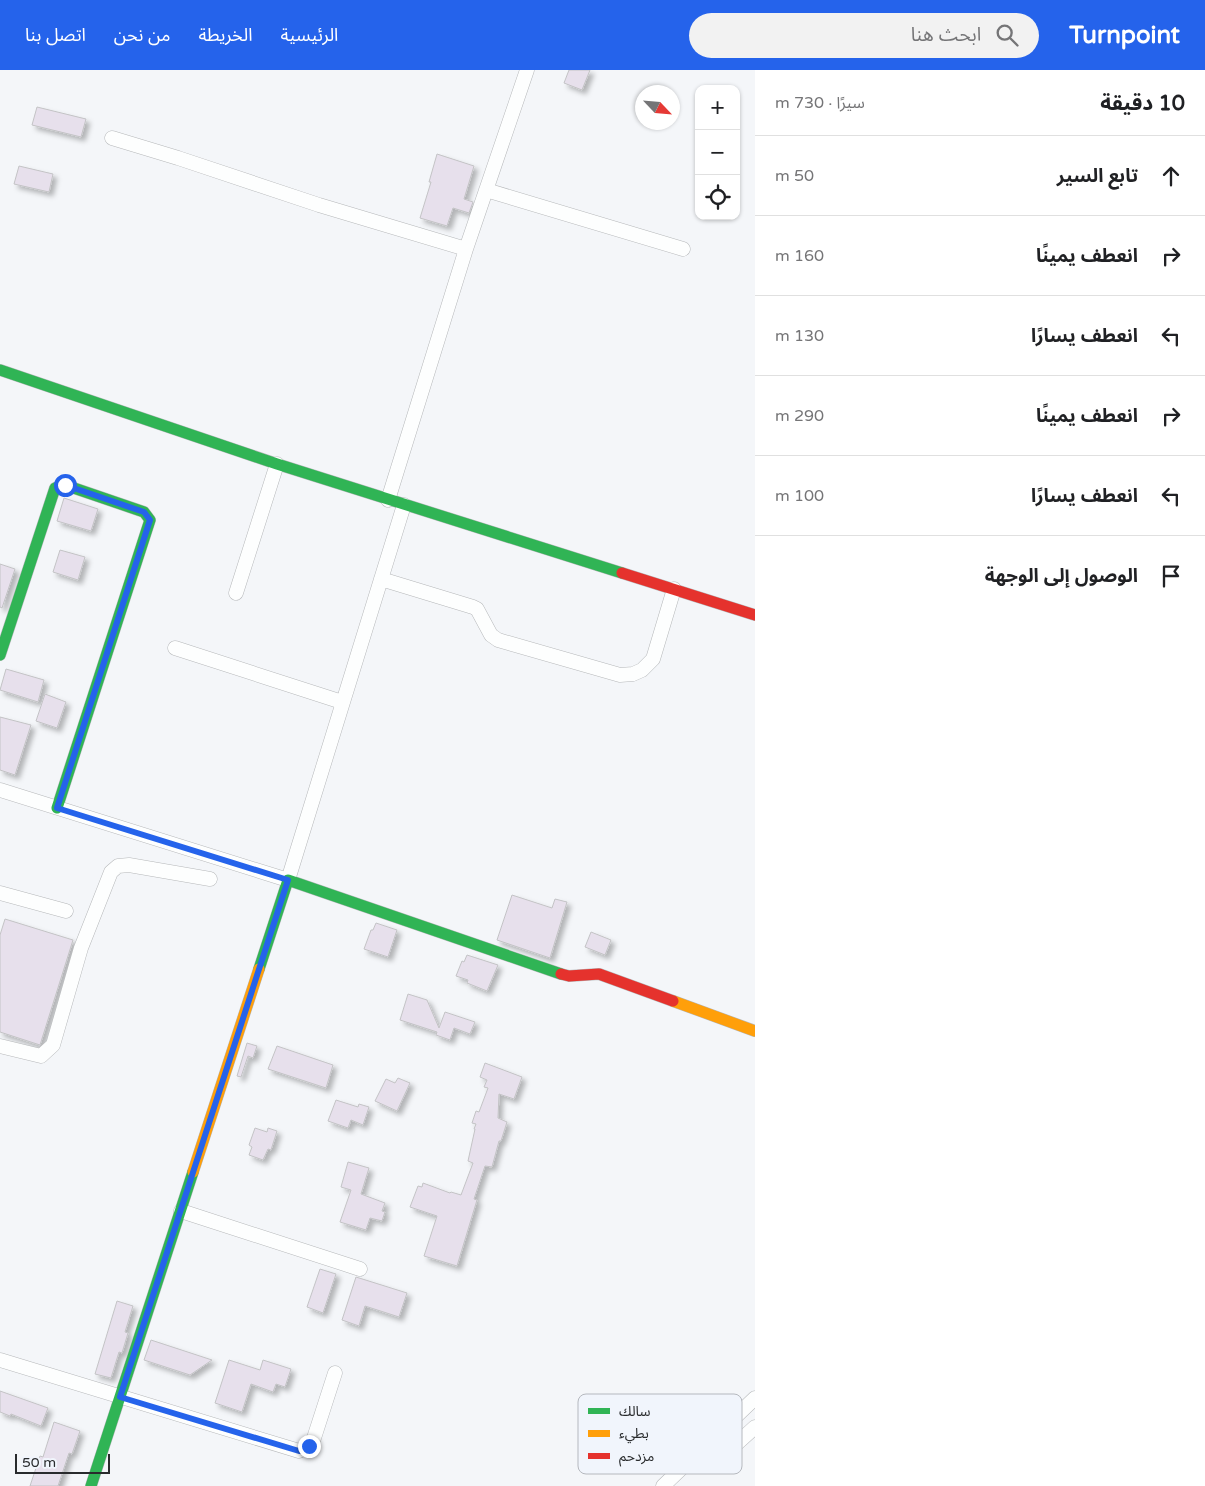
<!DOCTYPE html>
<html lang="ar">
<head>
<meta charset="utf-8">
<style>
	:root { --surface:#fff; --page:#f2f2f2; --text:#202124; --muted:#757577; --line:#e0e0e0; --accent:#2563eb }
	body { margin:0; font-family:"Varela Round","Noto Sans Arabic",sans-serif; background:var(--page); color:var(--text); direction:rtl }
	.controls { position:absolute; right:15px; top:15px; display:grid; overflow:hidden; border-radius:10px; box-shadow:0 1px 4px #0004 }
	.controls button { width:45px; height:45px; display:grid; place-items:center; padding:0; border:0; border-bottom:1px solid var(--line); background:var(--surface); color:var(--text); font:25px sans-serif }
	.compass { position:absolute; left:635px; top:15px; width:45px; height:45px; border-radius:50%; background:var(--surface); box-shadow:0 1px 4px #0004; rotate:116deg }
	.scale { position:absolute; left:15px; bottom:12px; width:95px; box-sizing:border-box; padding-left:5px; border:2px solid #292b2d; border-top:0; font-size:14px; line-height:18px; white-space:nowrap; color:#292b2d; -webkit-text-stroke:4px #f1f5fc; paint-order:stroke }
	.stop { position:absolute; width:15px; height:15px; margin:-11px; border:4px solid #2563eb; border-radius:50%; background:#fff }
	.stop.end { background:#2563eb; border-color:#fff; box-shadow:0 1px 5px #0008 }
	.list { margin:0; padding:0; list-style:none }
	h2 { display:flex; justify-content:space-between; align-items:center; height:65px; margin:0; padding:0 20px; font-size:21px }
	h2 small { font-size:16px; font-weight:400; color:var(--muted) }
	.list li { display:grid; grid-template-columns:32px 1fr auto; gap:15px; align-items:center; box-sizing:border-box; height:80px; padding:0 20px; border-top:1px solid var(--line) }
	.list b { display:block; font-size:19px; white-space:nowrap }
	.list em { font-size:16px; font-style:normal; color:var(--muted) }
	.icon { flex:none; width:28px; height:28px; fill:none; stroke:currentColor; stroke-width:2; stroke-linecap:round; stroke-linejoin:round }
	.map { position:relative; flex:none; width:755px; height:1416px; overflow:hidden; direction:ltr }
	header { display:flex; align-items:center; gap:30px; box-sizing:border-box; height:70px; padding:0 25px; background:var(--accent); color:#fff }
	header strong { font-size:24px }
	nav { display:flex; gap:28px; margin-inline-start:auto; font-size:18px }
	.search { width:350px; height:45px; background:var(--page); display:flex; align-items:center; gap:12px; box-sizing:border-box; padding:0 18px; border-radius:28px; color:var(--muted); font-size:19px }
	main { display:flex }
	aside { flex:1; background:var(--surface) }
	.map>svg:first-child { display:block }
	.building { fill:#e7e0ec; stroke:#c3c3c5; filter:url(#shadow) }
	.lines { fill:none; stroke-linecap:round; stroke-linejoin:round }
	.street-casing { stroke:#b6b8ba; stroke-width:15 }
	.fast-casing { stroke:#b6b8ba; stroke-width:12 }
	.slow-casing { stroke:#b6b8ba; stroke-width:12 }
	.jam-casing { stroke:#b6b8ba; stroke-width:12 }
	.street { stroke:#fdfefe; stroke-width:14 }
	.fast { stroke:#30b455; stroke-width:11 }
	.slow { stroke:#ff9f0a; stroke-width:11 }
	.jam { stroke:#e5322d; stroke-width:11 }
	.route { stroke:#2563eb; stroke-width:6 }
	.key { fill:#f1f5fc; stroke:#b5b8be; stroke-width:1 }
	.key-label { font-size:14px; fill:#292b2d }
</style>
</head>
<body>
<header>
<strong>Turnpoint</strong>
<div class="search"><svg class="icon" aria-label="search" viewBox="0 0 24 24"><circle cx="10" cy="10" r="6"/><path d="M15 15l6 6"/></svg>ابحث هنا</div>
<nav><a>الرئيسية</a><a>الخريطة</a><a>من نحن</a><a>اتصل بنا</a></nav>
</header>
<main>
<aside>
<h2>10 دقيقة<small>سيرًا · 730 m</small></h2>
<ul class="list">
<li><svg class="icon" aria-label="ahead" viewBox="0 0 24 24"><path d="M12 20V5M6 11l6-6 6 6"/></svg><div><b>تابع السير</b></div><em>50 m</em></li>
<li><svg class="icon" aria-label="right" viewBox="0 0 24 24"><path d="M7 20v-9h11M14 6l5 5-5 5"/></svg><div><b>انعطف يمينًا</b></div><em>160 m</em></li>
<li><svg class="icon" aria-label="left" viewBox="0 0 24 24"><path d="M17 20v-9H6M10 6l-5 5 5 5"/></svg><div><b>انعطف يسارًا</b></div><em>130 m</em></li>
<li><svg class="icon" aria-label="right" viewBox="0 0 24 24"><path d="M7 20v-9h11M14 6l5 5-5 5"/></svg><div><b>انعطف يمينًا</b></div><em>290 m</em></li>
<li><svg class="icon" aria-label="left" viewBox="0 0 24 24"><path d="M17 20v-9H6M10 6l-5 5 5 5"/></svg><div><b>انعطف يسارًا</b></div><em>100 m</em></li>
<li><svg class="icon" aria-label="arrive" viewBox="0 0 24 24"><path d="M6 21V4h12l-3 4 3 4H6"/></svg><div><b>الوصول إلى الوجهة</b></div></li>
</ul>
</aside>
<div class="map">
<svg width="755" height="1416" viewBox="0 0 755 1416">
	<defs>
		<filter id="shadow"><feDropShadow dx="4" dy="4" stdDeviation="2.5" flood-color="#0004"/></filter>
	</defs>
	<rect width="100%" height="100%" fill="#f4f6f9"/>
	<!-- building -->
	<path class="building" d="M 569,0 L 590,0 L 582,20 L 564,13 Z
		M 37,37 L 86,49 L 81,67 L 32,55 Z
		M 437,84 L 474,96 L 464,129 L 473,132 L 469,143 L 453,138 L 447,156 L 420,148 L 431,112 L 429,112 Z
		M 19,96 L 53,104 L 49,122 L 14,114 Z
		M 64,428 L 98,439 L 91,461 L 57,451 Z
		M 60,480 L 85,487 L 78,510 L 53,502 Z
		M 0,494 L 15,499 L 2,538 L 0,537 Z
		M 6,599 L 44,610 L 38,632 L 0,620 Z
		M 45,624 L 66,632 L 57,658 L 36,651 Z
		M 0,647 L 31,655 L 15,705 L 0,700 Z
		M 512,825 L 552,838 L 555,829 L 567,832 L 550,888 L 497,870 Z
		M 5,849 L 73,870 L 40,975 L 0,962 L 0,865 Z
		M 376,853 L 397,860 L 388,887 L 364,879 L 371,860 L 373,860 Z
		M 591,862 L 611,870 L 605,885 L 585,877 Z
		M 467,885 L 498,895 L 487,921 L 467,913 L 468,910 L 456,906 L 462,891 L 464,892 Z
		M 408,924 L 427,930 L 439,958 L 445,942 L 475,952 L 470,964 L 454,958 L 450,970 L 436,965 L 437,962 L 400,950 Z
		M 247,973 L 257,976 L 253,988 L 248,986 L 241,1007 L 237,1006 Z
		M 277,976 L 333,995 L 326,1018 L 268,999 Z
		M 485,993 L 522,1007 L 514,1029 L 499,1024 L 498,1048 L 507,1052 L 501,1071 L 499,1071 L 492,1097 L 485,1096 L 474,1129 L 477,1130 L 457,1196 L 424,1186 L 437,1146 L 410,1137 L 418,1116 L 422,1117 L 423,1113 L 450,1123 L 451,1122 L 461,1125 L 473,1093 L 468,1091 L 475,1059 L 474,1059 L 476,1054 L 472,1053 L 476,1041 L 479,1042 L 488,1018 L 484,1017 L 487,1010 L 480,1007 Z
		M 398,1008 L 410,1013 L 397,1041 L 375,1031 L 386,1009 L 395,1013 Z
		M 336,1030 L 358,1037 L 359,1034 L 369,1037 L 363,1055 L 351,1050 L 348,1058 L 328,1051 Z
		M 255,1058 L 267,1062 L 268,1058 L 277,1061 L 271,1080 L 268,1079 L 263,1090 L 249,1085 L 252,1077 L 249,1075 Z
		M 348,1092 L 369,1098 L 361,1124 L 385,1133 L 382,1141 L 385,1142 L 382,1151 L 370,1148 L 366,1160 L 340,1152 L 351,1120 L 341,1117 Z
		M 320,1199 L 336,1204 L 323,1243 L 307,1237 Z
		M 356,1207 L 407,1223 L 399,1247 L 365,1236 L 359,1256 L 342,1250 Z
		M 117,1231 L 133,1236 L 125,1262 L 128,1263 L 122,1283 L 119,1282 L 111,1308 L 95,1304 Z
		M 151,1270 L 212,1290 L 190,1305 L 144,1290 Z
		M 229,1290 L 260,1300 L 263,1290 L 291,1299 L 285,1317 L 276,1314 L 273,1322 L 251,1314 L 242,1342 L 215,1333 Z
		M 0,1321 L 48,1338 L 41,1356 L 11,1344 L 10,1346 L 0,1342 Z
		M 54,1352 L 80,1361 L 72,1384 L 69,1383 L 58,1416 L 30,1416 L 40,1386 L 43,1387 Z"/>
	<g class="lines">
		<!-- street casing -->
		<g class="street-casing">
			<path id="street" d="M 112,68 L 178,88 L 319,135 L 466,179
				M 486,120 L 683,179
				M 388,430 L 466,179 L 527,0
				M 381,509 L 473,537 L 477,539 L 491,565 L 498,570 L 620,605 L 633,604 L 642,600 L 653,589 L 674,519
				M 236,523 L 277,394
				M 175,578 L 342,632
				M 0,720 L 288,810 L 404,435
				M 0,823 L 66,841
				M 0,976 L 41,986 L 53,975 L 81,878 L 111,802 L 118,796 L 129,795 L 210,809
				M 181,1141 L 360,1199
				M 0,1290 L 299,1381 L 309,1376 L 314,1368 L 335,1303
				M 733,1377 L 755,1357
				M 663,1416 L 755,1328"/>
		</g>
		<!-- fast casing -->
		<g class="fast-casing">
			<path id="fast" d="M 0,300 L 277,394 L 622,503
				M 0,585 L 55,418 L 65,415 L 144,442 L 150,450 L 57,738
				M 259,899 L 288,810 L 561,904
				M 91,1416 L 193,1102"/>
		</g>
		<!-- slow casing -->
		<g class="slow-casing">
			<path id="slow" d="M 673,931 L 755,961
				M 193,1102 L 259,899"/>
		</g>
		<!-- jam casing -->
		<g class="jam-casing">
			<path id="jam" d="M 622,503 L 755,545
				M 561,904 L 569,906 L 599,904 L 673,931"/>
		</g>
		<!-- street -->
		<use href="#street" class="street"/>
		<!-- fast -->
		<use href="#fast" class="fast"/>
		<!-- slow -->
		<use href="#slow" class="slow"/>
		<!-- jam -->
		<use href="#jam" class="jam"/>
	</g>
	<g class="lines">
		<!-- route -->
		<path class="route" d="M 65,415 L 144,442 L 150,450 L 57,738 L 288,810 L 120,1327 L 299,1381 L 309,1376"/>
	</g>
	<!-- legend -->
	<rect x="578" y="1324" width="164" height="80" rx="8" class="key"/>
	<rect x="588" y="1338" width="22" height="6" fill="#30b455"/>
	<rect x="588" y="1360" width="22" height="7" fill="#ff9f0a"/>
	<rect x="588" y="1383" width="22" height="6" fill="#e5322d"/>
	<g class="key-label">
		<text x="619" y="1346">سالك</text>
		<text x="619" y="1368">بطيء</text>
		<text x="619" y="1391">مزدحم</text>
	</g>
</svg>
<div class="controls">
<button>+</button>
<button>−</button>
<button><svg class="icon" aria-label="locate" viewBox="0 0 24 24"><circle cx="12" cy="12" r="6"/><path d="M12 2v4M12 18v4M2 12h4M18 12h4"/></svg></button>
</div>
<svg class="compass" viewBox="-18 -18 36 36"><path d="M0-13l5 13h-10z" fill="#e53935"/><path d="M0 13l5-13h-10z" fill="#757577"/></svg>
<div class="scale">50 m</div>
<div class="stop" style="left:65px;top:415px"></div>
<div class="stop end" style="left:309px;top:1376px"></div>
</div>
</main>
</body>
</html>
